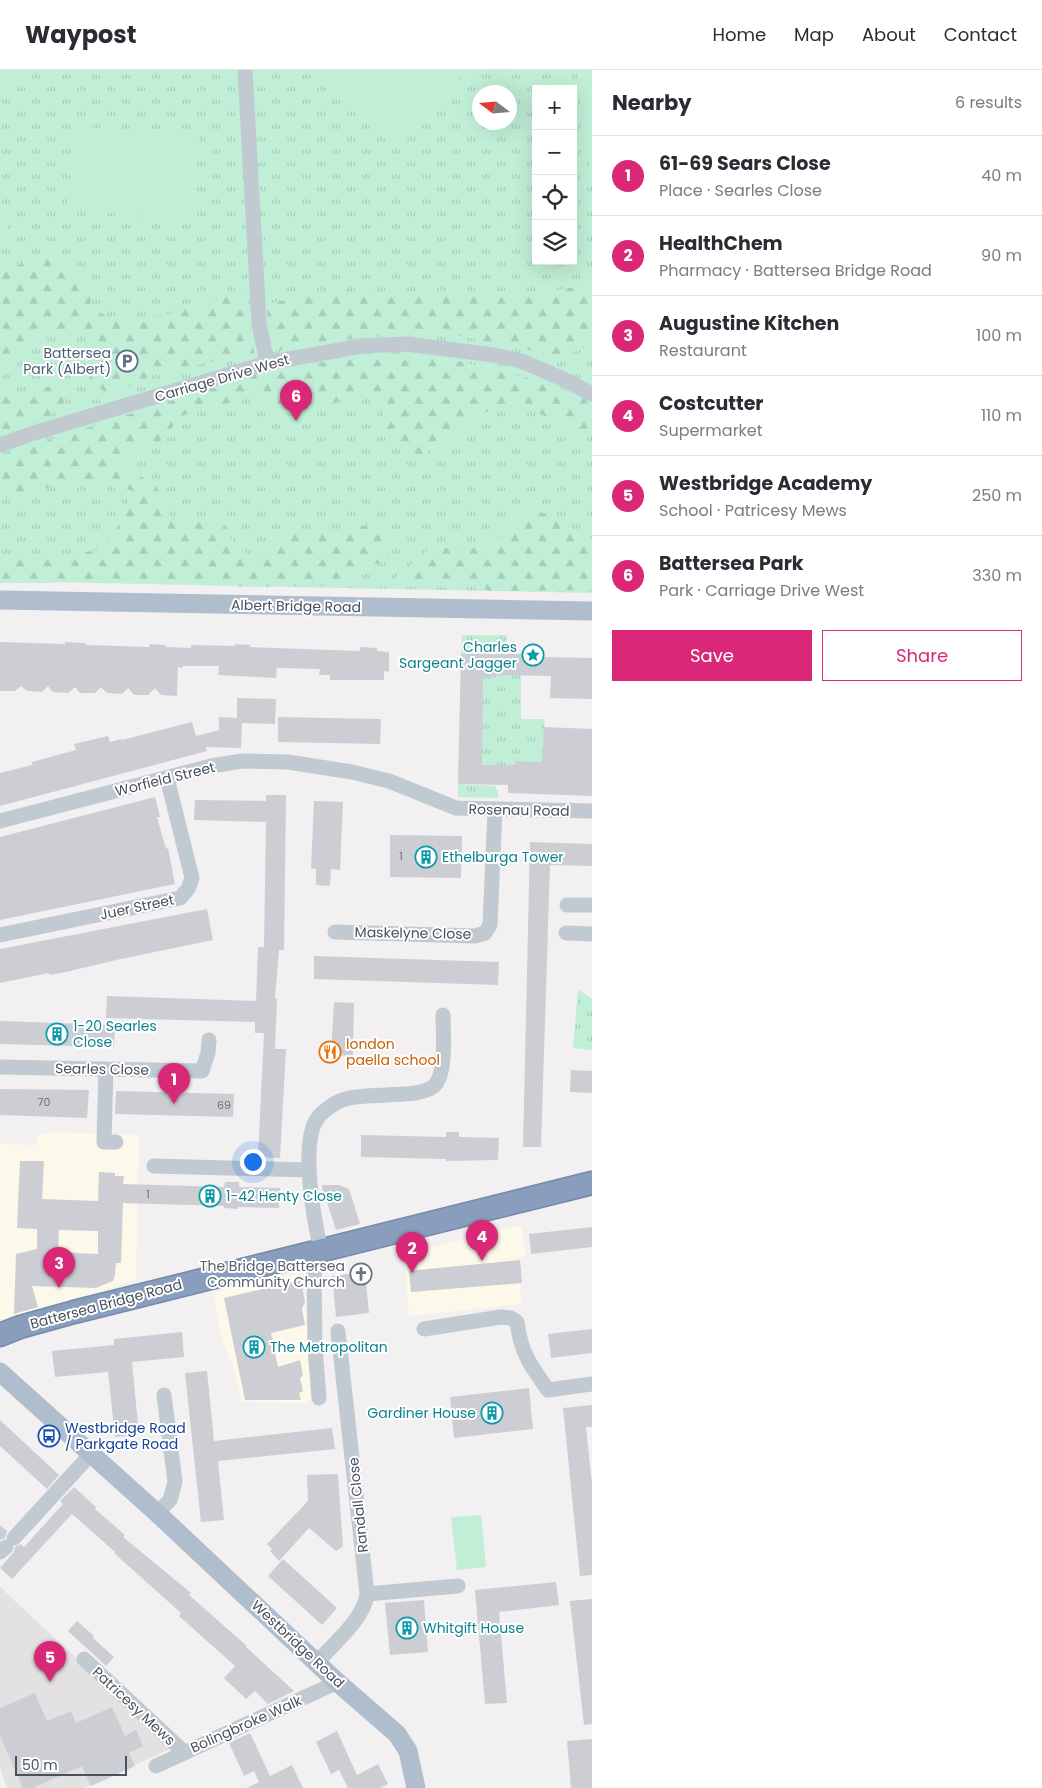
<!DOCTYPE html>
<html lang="en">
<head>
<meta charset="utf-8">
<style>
	:root { --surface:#fff; --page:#f2f2f3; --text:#2b2b33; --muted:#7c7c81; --line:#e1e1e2; --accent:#db2777 }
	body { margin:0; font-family:Poppins,sans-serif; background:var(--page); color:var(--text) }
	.controls { position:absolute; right:15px; top:15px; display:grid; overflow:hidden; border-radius:0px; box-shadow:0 5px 20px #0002 }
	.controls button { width:45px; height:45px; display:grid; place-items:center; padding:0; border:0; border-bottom:1px solid var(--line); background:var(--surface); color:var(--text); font:25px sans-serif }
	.compass { position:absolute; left:472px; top:15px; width:45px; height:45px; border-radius:50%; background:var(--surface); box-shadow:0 5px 20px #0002; rotate:286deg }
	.scale { position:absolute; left:15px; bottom:12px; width:112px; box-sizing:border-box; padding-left:5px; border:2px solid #48515d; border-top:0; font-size:14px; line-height:18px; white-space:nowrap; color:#48515d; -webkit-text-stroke:4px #fff; paint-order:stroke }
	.you { position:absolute; left:252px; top:1091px; width:18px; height:18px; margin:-12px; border:4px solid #fff; border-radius:50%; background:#1a73e8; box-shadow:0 0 0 8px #1a73e833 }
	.badge { display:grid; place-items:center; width:32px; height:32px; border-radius:50%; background:var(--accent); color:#fff; font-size:16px; font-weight:700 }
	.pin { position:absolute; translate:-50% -41px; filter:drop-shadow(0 1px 2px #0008) }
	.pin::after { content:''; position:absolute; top:26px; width:18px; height:15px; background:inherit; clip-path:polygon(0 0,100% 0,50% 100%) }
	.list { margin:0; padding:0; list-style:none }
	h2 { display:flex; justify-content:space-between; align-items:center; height:65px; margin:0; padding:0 20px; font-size:21px }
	h2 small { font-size:16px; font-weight:400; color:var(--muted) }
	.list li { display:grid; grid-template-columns:32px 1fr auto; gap:15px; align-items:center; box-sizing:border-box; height:80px; padding:0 20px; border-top:1px solid var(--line) }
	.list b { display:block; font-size:19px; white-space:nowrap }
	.list p { margin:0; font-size:16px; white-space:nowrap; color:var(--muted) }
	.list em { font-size:16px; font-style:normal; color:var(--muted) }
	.actions { display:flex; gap:10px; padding:15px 20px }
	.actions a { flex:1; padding:11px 0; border:1px solid var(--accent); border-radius:0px; text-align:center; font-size:18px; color:var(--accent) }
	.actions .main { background:var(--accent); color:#fff }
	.icon { flex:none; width:28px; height:28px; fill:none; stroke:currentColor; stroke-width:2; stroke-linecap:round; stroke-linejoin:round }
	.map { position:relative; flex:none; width:592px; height:1718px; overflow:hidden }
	header { display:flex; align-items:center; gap:30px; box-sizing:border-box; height:70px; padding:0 25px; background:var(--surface); border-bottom:1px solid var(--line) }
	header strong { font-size:24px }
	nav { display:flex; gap:28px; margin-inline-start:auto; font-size:18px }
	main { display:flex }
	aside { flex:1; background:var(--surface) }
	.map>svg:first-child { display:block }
	.commercial { fill:#fcf8ea }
	.education { fill:#e3e1e2 }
	.grass { fill:url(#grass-tufts); fill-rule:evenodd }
	.forest { fill:url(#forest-firs) }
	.garden { fill:#c0eed6 }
	.building { fill:#cdced4; fill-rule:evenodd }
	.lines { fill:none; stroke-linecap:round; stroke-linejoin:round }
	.highway-casing { stroke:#7589a8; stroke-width:25 }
	.minor { stroke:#c1c9d1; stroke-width:15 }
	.major { stroke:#b0bdcd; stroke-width:19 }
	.highway { stroke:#899ebc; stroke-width:22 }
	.labels { text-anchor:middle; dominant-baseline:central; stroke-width:4; stroke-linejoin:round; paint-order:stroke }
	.number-label { font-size:11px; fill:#69707b }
	.service-label { font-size:14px; fill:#4e5e75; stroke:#fff; text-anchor:end }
	.street-label { font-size:14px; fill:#48515d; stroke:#fff }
	.culture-label { font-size:14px; fill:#0d838f; stroke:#fff; text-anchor:start }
	.food-label { font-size:14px; fill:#c56008; stroke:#fff; text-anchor:start }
	.worship-label { font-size:14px; fill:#5b616d; stroke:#fff; text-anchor:end }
	.transit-label { font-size:14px; fill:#164399; stroke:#fff; text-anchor:start }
</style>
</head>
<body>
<header>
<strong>Waypost</strong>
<nav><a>Home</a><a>Map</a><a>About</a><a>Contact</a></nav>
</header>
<main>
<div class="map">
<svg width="592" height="1718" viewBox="0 0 592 1718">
	<defs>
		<pattern id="grass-tufts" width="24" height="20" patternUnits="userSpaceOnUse" patternTransform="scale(1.25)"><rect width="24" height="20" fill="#c0eed6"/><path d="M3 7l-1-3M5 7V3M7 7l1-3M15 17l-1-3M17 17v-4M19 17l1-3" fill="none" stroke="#a6ceba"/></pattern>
		<pattern id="forest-firs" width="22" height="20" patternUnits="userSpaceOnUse" patternTransform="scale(1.25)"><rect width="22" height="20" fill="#c0eed6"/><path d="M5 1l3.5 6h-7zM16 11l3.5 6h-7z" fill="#a6ceba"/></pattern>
	</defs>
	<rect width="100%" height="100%" fill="#f2f0f0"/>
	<!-- commercial -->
	<path class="commercial" d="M 48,1062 L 139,1065 L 136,1210 L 47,1238 L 0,1250 L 0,1074 L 37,1075 L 37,1066 Z
		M 522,1156 L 526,1185 L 517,1188 L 522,1234 L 409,1246 L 404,1184 L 506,1158 Z
		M 298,1203 L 301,1204 L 305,1235 L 311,1314 L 310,1333 L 242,1332 L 233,1297 L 224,1276 L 218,1255 L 219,1249 L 213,1227 L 214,1222 Z"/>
	<!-- education -->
	<path class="education" d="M 0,1517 L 125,1634 L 172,1678 L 84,1718 L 7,1718 L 0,1697 Z"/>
	<!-- grass -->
	<path class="grass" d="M 0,0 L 592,0 L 592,523 L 0,511 ZM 536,19 L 573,19 L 573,191 L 536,191 ZM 480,22 L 510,22 L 510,52 L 480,52 Z
		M 462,565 L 507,565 L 505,605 L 521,605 L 521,649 L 545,649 L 543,670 L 592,694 L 515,691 L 514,707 L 492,695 L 472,695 L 473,617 L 496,585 L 461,584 Z
		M 458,714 L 496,716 L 496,720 L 498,721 L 498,728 L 458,727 Z
		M 578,919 L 592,929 L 592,980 L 573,978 Z"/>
	<!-- forest -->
	<path class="forest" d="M 46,181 L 92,218 L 90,236 L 114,251 L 166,245 L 246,220 L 254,283 L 161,302 L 108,325 L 89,309 L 97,294 L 92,271 L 72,260 L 39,266 L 10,283 L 1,312 L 11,332 L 55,314 L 66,324 L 59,341 L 12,362 L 0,360 L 0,203 L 2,204 Z
		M 592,214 L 592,275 L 569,283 L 553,285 L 441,262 L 353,268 L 300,274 L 273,282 L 267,251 L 268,234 L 332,220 L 415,222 L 515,228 Z
		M 445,288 C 495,300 546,310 592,332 L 592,367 L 520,335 L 488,341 L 418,389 L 379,359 L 386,326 L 343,329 L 303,346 L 257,327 L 240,330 L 180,346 L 163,370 L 133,381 L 125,396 L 157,417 L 165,440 L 175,450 L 202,447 L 226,456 L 233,472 L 251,488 L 270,473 L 288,465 L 327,462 L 384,453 L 389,490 L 368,496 L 345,515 L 248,517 L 104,508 L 47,513 L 0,513 L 0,484 L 62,486 L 98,480 L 116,460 L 133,421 L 103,412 L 62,414 L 0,429 L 0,386 L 257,303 L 340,290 Z
		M 528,438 L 553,446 L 578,462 L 592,468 L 592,520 L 490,521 L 464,512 L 390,512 L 432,476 L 466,481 L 501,467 Z"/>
	<!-- garden -->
	<path class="garden" d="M 0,0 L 24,0 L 0,24 Z
		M 305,0 L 465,0 L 398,79 Z
		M 576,0 L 592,0 L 592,112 Z
		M 75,56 L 199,68 L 190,151 L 67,138 Z
		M 0,139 L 8,143 L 11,151 L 7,160 L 0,169 Z
		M 481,1445 L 486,1497 L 457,1500 L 451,1447 Z"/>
	<!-- building -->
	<path class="building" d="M 0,572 L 65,574 L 65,572 L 86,573 L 86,575 L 149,577 L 150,574 L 166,575 L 166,577 L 191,578 L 191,575 L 235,576 L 235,574 L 250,575 L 250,577 L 360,581 L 360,577 L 377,578 L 377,581 L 389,582 L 389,602 L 384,601 L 384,610 L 330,610 L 330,605 L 319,605 L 320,599 L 277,598 L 276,608 L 218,605 L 219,596 L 183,596 L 183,598 L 178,597 L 177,626 L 161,625 L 155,618 L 148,625 L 134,625 L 128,618 L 122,624 L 107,623 L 101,617 L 95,623 L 80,623 L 75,617 L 68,623 L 53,622 L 48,616 L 42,622 L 27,621 L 21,616 L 15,621 L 0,621 Z
		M 461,584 L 522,584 L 539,585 L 538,587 L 592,588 L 592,629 L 550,628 L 551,606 L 496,605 L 496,607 L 483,607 L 482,695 L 515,695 L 515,691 L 542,692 L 544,657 L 592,659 L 592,726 L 508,723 L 508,715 L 458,714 Z
		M 237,628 L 276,629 L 275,654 L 242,653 L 241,678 L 206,677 L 207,681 L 0,736 L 0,703 L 32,695 L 32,692 L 76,680 L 74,674 L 108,666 L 110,672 L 122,669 L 122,670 L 192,652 L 196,666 L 219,660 L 219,647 L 237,648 Z
		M 278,647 L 381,649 L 380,674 L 278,672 Z
		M 266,725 L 286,725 L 284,880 L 279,880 L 275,928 L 277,929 L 275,979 L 286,979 L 280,1088 L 258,1087 L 264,963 L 255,963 L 255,952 L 106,948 L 107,926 L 256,931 L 258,877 L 264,877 L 266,752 L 194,750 L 195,730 L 266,731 Z
		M 155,727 L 160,747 L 157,747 L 166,779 L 168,778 L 175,814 L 0,850 L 0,767 Z
		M 314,731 L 343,732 L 340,800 L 331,799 L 330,816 L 316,815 L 316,799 L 311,798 Z
		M 390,765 L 462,766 L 461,808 L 390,807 Z
		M 530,772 L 592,774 L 592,796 L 550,795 L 541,1077 L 523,1077 Z
		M 207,839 L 213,870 L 116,890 L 66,902 L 49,905 L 49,903 L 0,913 L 0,879 Z
		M 314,886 L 499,892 L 498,915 L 314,909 Z
		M 334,932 L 354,933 L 353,986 L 331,985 Z
		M 0,951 L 115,955 L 114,977 L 0,974 Z
		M 571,1000 L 592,1001 L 592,1023 L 570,1022 Z
		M 0,1019 L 89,1020 L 87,1048 L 0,1045 Z
		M 116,1021 L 234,1024 L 233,1047 L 115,1044 Z
		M 446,1062 L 459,1062 L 459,1067 L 499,1068 L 498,1090 L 446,1091 L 446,1089 L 361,1087 L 361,1065 L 446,1067 Z
		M 20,1091 L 44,1091 L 42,1129 L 98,1131 L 99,1102 L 115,1103 L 115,1106 L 124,1106 L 123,1114 L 224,1117 L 225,1112 L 239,1112 L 239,1117 L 280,1118 L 279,1138 L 238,1137 L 238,1139 L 224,1138 L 224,1136 L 123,1133 L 121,1193 L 116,1193 L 115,1205 L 113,1211 L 96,1218 L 32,1216 L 38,1237 L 14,1244 L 16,1184 L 37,1179 L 37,1159 L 17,1158 ZM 59,1160 L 98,1161 L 98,1184 L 58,1182 Z
		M 322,1115 L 339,1115 L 349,1119 L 360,1154 L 336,1160 L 327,1132 L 323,1131 Z
		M 592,1157 L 592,1177 L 531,1184 L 529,1164 Z
		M 520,1190 L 522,1213 L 411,1222 L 409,1201 Z
		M 365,1202 L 369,1243 L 336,1247 L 332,1206 Z
		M 301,1210 L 305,1232 L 302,1239 L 305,1255 L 271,1263 L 278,1297 L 300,1290 L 303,1306 L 300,1308 L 303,1321 L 299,1323 L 301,1330 L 245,1330 L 224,1228 Z
		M 592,1259 L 592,1283 L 551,1288 L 548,1264 Z
		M 182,1262 L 184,1287 L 132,1292 L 139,1365 L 115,1367 L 108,1302 L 55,1307 L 52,1281 L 114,1275 L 114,1269 Z
		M 207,1301 L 214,1371 L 332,1358 L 335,1379 L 218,1391 L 224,1450 L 201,1452 L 185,1303 Z
		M 529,1318 L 533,1359 L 454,1368 L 450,1327 Z
		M 592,1335 L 592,1357 L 586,1357 L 592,1414 L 592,1505 L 580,1506 L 563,1338 Z
		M 0,1350 L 59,1405 L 47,1419 L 0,1376 Z
		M 338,1404 L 343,1476 L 336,1481 L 309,1458 L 279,1491 L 270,1481 L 272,1479 L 267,1474 L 308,1431 L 307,1405 Z
		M 74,1417 L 96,1437 L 95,1439 L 125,1465 L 123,1467 L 191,1523 L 189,1525 L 247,1576 L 246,1577 L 294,1621 L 268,1634 L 255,1621 L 246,1629 L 224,1608 L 235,1596 L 179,1546 L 181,1543 L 114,1483 L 115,1482 L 72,1444 L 12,1509 L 0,1498 L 13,1483 L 15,1477 L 21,1474 L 24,1477 L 63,1434 L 60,1431 Z
		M 0,1455 L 7,1461 L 5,1468 L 0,1470 Z
		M 283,1489 L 337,1538 L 322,1555 L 268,1506 Z
		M 556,1512 L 559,1535 L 499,1542 L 507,1633 L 485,1634 L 475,1520 Z
		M 592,1529 L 592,1654 L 584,1655 L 570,1531 Z
		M 424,1530 L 428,1582 L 390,1585 L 385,1533 Z
		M 77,1551 L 94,1566 L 93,1568 L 114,1587 L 106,1596 L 68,1561 Z
		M 35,1623 L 47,1651 L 71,1641 L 76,1653 L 112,1637 L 125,1666 L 136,1660 L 143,1676 L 129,1683 L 135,1696 L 91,1716 L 82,1696 L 33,1718 L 23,1718 L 0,1666 L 0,1638 Z
		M 337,1661 L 357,1705 L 378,1694 L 388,1714 L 380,1718 L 348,1718 L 339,1700 L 331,1704 L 316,1672 Z
		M 250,1663 L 270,1706 L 292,1695 L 303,1718 L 246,1718 L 259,1712 L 254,1701 L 244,1706 L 229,1673 Z
		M 592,1669 L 592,1718 L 571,1718 L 567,1671 Z"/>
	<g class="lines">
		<!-- highway casing -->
		<g class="highway-casing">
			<path id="highway" d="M 0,1265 L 20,1257 L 74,1242 L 592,1113"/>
		</g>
		<!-- minor -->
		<path class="minor" d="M 245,0 L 259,253 L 267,293
			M 0,375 L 34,363 L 267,293 L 362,276 L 406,274 L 494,285 L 521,291 L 561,308 L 592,324
			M 0,751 L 211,696 L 242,691 L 288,692 L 352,702 L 389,711 L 456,738 L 592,741
			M 567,835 L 592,835
			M 335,862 L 475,866 L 485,863 L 490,855 L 495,740
			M 566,863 L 592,864
			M 0,865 L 180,828 L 188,819 L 192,808 L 167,708
			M 0,997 L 202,1001 L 208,983 L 209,970
			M 106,999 L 104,1072 L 116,1072
			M 154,1096 L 308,1100
			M 321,1180 C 314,1151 300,1074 317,1049 C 320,1044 328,1038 334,1034 C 349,1025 369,1026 386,1025 C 400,1024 423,1025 434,1016 C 447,1004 443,962 443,945
			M 311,1182 L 314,1195 L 315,1278 L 319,1328
			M 424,1259 L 501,1247 L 511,1248 L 517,1252 C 521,1283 530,1295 548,1320 L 592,1314
			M 157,1443 L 170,1430 L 175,1412 L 164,1325
			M 14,1468 L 91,1384
			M 0,1482 L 6,1477
			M 367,1524 L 458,1516
			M 84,1589 L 184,1682
			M 317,1592 C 333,1575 365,1547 367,1524 L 338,1261
			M 156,1696 L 329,1616 L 336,1611"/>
		<!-- major -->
		<path class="major" d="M 0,530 L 592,541
			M 0,1302 L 157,1443 L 336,1611 L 397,1664 L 408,1681 L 416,1718"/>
		<!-- highway -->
		<use href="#highway" class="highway"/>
	</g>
	<!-- icons -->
	<defs>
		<g id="parking-ring" transform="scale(1.125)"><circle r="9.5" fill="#fff" stroke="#5c6f8a" stroke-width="1.5"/><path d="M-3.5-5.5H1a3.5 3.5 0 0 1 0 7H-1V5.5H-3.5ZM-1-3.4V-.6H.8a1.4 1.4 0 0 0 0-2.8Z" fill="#5c6f8a"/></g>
		<g id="sight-ring" transform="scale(1.125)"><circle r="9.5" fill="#fff" stroke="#0f9aa8" stroke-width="1.5"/><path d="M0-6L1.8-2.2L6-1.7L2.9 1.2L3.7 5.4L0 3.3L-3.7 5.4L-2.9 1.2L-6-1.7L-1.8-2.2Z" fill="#0f9aa8"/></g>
		<g id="building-ring" transform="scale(1.125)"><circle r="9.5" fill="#fff" stroke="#0f9aa8" stroke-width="1.5"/><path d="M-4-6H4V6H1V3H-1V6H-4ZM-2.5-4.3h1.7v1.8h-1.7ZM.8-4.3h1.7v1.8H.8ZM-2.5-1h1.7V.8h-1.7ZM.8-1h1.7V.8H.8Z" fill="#0f9aa8"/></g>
		<g id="restaurant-ring" transform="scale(1.125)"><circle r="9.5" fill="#fff" stroke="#e8710a" stroke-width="1.5"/><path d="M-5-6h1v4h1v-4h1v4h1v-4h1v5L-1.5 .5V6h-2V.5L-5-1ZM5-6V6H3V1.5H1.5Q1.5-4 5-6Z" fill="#e8710a"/></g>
		<g id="church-ring" transform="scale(1.125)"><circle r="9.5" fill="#fff" stroke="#6b7280" stroke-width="1.5"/><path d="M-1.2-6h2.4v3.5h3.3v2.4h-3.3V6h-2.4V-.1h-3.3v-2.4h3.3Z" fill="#6b7280"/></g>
		<g id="bus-ring" transform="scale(1.125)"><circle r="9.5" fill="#fff" stroke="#1a4fb4" stroke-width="1.5"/><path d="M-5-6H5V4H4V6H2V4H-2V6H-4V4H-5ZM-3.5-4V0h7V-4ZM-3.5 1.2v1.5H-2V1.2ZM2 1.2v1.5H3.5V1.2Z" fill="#1a4fb4"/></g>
	</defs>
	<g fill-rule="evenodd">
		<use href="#parking-ring" x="127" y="291"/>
		<use href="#sight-ring" x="533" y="585"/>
		<use href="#building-ring" x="426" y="787"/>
		<use href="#building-ring" x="57" y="964"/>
		<use href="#restaurant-ring" x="330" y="982"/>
		<use href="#building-ring" x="210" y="1126"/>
		<use href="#church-ring" x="361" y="1204"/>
		<use href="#building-ring" x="254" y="1277"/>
		<use href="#building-ring" x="492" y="1343"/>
		<use href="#bus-ring" x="49" y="1366"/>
		<use href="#building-ring" x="407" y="1558"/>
	</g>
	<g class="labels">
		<!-- number labels -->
		<g class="number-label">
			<text x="401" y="786">1</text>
			<text x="44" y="1032">70</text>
			<text x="224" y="1035">69</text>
			<text x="148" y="1124">1</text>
		</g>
		<!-- service labels -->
		<g class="service-label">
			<text x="111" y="283">Battersea<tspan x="111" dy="16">Park (Albert)</tspan></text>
		</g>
		<!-- street labels -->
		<g class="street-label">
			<text transform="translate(222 308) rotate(-16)">Carriage Drive West</text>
			<text transform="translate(296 536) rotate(1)">Albert Bridge Road</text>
			<text transform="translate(165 709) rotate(-14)">Worfield Street</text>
			<text transform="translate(519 740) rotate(1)">Rosenau Road</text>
			<text transform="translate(137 837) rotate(-12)">Juer Street</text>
			<text transform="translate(413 863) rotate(1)">Maskelyne Close</text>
			<text transform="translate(102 999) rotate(1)">Searles Close</text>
			<text transform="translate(106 1234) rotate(-15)">Battersea Bridge Road</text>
			<text transform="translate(358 1435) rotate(-96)">Randall Close</text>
			<text transform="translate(298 1574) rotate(43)">Westbridge Road</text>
			<text transform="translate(134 1636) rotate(43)">Patricesy Mews</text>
			<text transform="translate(246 1654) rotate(-24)">Bolingbroke Walk</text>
		</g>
		<!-- culture labels -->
		<g class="culture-label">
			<text x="517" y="577" text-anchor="end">Charles<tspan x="517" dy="16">Sargeant Jagger</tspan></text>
			<text x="442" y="787">Ethelburga Tower</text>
			<text x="73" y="956">1-20 Searles<tspan x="73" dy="16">Close</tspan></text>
			<text x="226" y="1126">1-42 Henty Close</text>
			<text x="270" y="1277">The Metropolitan</text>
			<text x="476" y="1343" text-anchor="end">Gardiner House</text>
			<text x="423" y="1558">Whitgift House</text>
		</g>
		<!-- food labels -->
		<g class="food-label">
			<text x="346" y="974">london<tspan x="346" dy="16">paella school</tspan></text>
		</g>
		<!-- worship labels -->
		<g class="worship-label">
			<text x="345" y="1196">The Bridge Battersea<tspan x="345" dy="16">Community Church</tspan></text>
		</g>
		<!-- transit labels -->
		<g class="transit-label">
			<text x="65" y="1358">Westbridge Road<tspan x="65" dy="16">/ Parkgate Road</tspan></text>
		</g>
	</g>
</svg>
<div class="controls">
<button>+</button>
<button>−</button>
<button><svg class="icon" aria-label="locate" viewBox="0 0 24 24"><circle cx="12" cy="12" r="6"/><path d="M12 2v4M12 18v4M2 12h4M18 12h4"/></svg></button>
<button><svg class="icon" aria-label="layers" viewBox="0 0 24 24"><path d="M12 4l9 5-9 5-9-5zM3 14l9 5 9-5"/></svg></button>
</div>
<svg class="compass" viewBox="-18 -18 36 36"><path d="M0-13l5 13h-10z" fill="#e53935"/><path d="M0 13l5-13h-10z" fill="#7c7c81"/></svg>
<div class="scale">50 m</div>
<div class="you"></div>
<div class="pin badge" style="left:174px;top:1034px">1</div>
<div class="pin badge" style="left:412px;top:1203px">2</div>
<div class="pin badge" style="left:59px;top:1218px">3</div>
<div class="pin badge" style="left:482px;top:1191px">4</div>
<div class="pin badge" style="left:50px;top:1612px">5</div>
<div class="pin badge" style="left:296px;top:351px">6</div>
</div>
<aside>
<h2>Nearby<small>6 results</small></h2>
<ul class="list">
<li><span class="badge">1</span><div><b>61-69 Sears Close</b><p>Place · Searles Close</p></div><em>40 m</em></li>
<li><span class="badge">2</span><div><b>HealthChem</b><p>Pharmacy · Battersea Bridge Road</p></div><em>90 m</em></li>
<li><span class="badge">3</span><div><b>Augustine Kitchen</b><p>Restaurant</p></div><em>100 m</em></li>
<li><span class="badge">4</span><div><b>Costcutter</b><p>Supermarket</p></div><em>110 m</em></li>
<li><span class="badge">5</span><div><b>Westbridge Academy</b><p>School · Patricesy Mews</p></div><em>250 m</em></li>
<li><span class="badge">6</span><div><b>Battersea Park</b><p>Park · Carriage Drive West</p></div><em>330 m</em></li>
</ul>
<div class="actions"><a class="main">Save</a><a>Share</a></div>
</aside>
</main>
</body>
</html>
